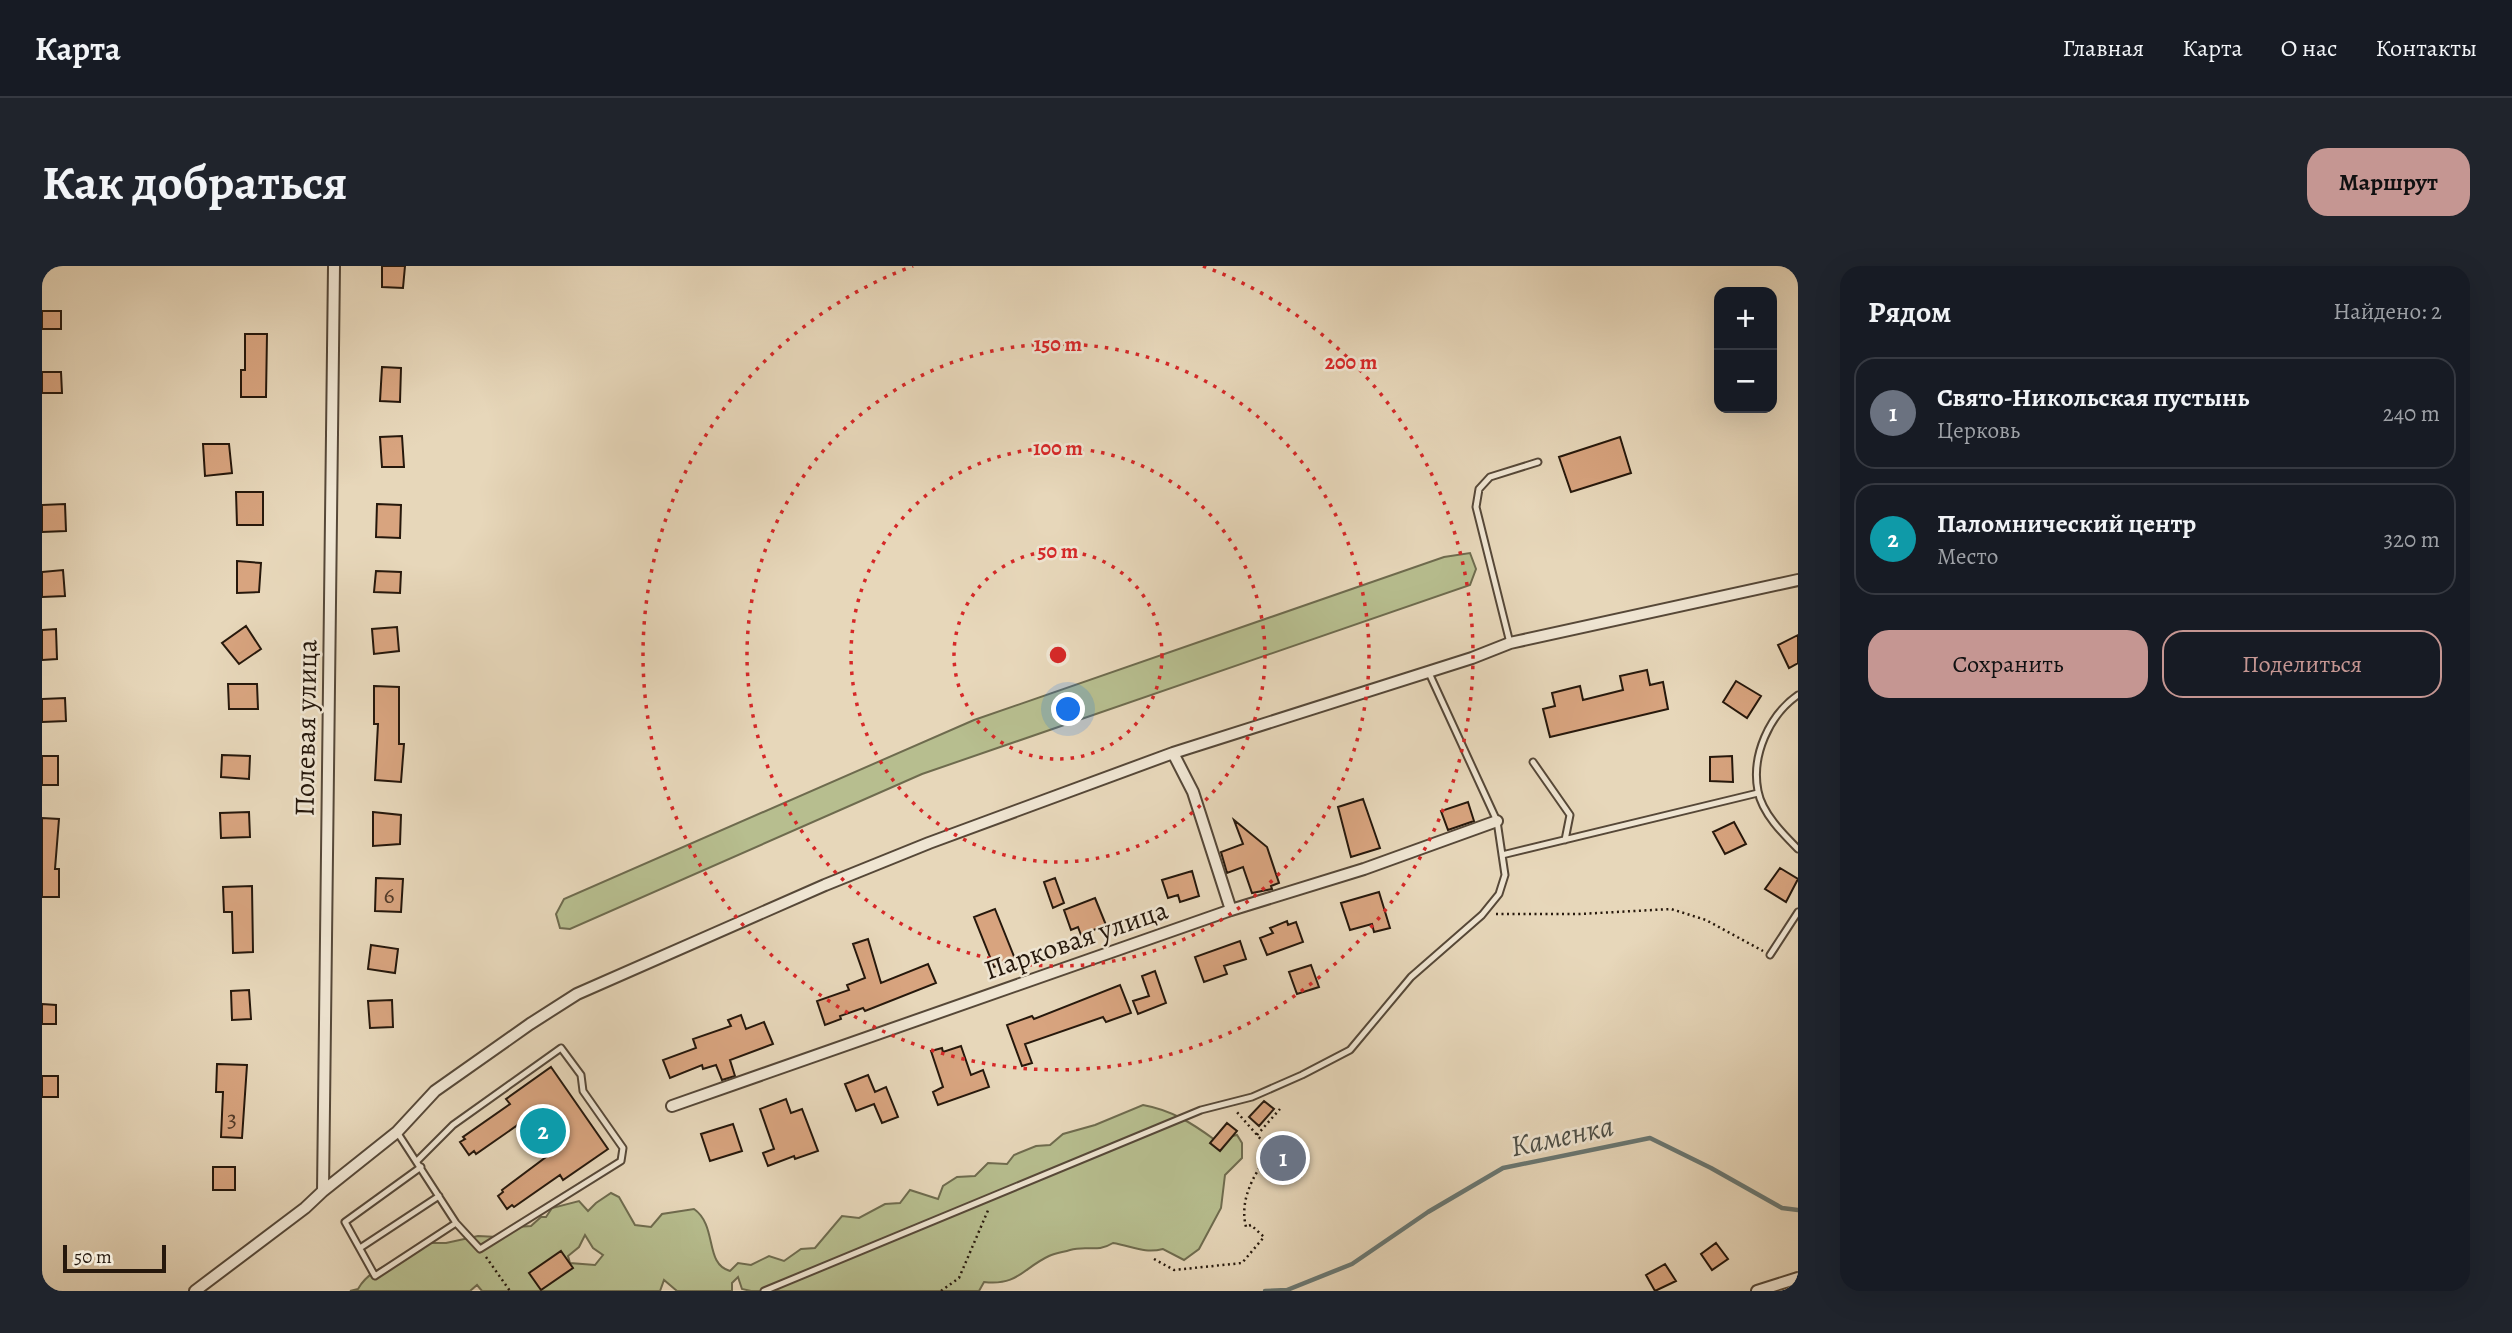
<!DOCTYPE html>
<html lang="ru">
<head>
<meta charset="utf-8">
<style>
	:root { --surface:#171b24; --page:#20242c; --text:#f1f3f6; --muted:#9ea1a6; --line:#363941; --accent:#c59692 }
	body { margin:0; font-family:Alegreya,serif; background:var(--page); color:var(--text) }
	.controls { position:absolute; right:21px; top:21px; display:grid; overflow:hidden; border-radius:14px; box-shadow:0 7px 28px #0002 }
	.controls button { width:63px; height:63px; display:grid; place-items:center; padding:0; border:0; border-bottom:2px solid var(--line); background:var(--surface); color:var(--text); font:35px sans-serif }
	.scale { position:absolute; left:21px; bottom:18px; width:103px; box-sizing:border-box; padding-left:7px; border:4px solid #26180c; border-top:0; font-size:19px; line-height:24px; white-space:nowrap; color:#26180c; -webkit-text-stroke:5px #efe5d2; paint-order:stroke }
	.you { position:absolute; left:1027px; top:444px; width:24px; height:24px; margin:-18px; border:5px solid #fff; border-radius:50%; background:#1a73e8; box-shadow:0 0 0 10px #1a73e833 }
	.badge { display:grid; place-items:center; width:46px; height:46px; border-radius:50%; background:var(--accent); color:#fff; font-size:23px; font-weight:700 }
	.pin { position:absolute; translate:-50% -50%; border:4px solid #fff; box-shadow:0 2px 7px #0006 }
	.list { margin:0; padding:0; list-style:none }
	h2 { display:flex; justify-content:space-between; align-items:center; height:91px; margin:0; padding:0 28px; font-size:30px }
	h2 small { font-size:23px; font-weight:400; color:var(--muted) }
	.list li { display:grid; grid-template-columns:46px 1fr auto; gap:21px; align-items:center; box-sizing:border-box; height:112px; margin:0 14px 14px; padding:0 14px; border:2px solid var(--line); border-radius:21px }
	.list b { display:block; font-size:26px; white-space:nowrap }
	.list p { margin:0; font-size:23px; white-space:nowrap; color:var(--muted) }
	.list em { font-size:23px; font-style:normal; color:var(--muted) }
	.actions { display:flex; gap:14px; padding:21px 28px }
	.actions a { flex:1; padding:16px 0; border:2px solid var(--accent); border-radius:21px; text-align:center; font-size:24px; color:var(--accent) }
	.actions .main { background:var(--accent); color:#111 }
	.map { position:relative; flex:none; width:1756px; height:1025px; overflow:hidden; border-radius:21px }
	header { display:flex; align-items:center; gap:42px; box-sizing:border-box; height:98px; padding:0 35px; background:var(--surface); border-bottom:2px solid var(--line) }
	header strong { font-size:33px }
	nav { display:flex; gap:38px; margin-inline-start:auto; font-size:24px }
	.intro { display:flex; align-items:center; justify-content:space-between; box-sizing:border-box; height:168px; padding:0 42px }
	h1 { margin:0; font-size:49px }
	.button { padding:18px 32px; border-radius:21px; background:var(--accent); color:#111; font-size:24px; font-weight:700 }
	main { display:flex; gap:42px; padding:0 42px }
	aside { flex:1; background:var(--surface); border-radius:21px; box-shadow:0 7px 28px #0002 }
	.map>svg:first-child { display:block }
	.green { fill:#b7be8f; stroke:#6e6b4e; stroke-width:2; fill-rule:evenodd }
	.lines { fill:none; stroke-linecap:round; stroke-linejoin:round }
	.stream { stroke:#6a7873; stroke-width:4.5 }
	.building { fill:#d8a47f; stroke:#26180c; stroke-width:2 }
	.service-casing { stroke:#564838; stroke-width:9 }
	.minor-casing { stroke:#564838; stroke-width:14 }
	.path { stroke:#26180c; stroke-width:2.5; stroke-dasharray:2 3.5; stroke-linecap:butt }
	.service { stroke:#efe5d2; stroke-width:5 }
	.minor { stroke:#efe5d2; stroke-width:10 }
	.ring { fill:none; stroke:#d62828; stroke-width:3.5; stroke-dasharray:3.5 7 }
	.labels { text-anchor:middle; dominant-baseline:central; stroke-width:5; stroke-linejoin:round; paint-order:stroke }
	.number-label { font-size:24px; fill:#523b29 }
	.street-label { font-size:28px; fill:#26180c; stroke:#efe5d2 }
	.water-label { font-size:30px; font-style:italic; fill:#4e5048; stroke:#efe5d2 }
	.centre { fill:#d62828; stroke:#efe5d2; stroke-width:3.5 }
	.ring-label { font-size:21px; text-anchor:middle; font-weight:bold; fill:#d62828; stroke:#efe5d2; stroke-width:5; stroke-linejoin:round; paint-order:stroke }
</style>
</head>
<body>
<header>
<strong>Карта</strong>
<nav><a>Главная</a><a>Карта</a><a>О нас</a><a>Контакты</a></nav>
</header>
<div class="intro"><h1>Как добраться</h1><a class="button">Маршрут</a></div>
<main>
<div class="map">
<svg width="1756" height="1025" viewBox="0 0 1756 1025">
	<rect width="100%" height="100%" fill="#e7d7ba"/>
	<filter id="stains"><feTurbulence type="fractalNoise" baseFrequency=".00286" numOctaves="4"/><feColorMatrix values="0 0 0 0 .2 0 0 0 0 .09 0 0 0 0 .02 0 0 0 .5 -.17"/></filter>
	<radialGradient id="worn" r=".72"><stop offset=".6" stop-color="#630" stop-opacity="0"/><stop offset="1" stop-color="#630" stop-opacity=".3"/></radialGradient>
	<!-- green -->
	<path class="green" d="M 1428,287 L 1434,303 L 1428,319 L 880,508 L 528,663 L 518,662 L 514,648 L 522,633 L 932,454 L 1402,291 Z
		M 1101,839 C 1129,844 1150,857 1173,874 L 1195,869 L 1200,877 L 1200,892 L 1183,909 L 1179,942 L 1157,983 L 1142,994 L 1121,983 C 1102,988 1090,980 1071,977 C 1055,987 1045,979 1028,984 C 1022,986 1014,987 1007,990 C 981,1002 976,1020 942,1016 L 937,1025 L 709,1025 L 700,1023 L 696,1011 L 690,1017 L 690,1025 L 635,1025 L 622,1014 L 618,1025 L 440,1025 L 435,1019 L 428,1025 L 308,1025 L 316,1023 C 330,998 362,996 385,977 L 404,977 L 436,970 L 456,971 L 474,961 L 489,960 L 499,951 L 504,951 L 510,942 L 537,935 L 546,945 L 554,937 L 569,927 L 577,931 L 593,959 L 609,961 L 620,948 L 652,943 C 676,960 662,998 688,1005 L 696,997 L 709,999 L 727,990 L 742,995 L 759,983 L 773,982 L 800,950 L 817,952 L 843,938 L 858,937 L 868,924 L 896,933 L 901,920 L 915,911 L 933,910 L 946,897 L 965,898 L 972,889 L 994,880 L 1008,879 L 1021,868 L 1053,859 ZM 543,969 L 551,982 L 561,989 L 553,999 L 528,997 L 526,990 L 537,981 Z"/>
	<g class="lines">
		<!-- stream -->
		<path class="stream" d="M 1223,1025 L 1245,1024 L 1310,998 L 1386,946 L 1461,902 L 1608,872 L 1669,902 L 1740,942 L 1756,944"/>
	</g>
	<!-- building -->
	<path class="building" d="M 340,0 L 363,0 L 361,22 L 340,21 Z
		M 0,45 L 19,45 L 19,63 L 0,63 Z
		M 203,68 L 225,68 L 224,131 L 199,131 L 199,104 L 203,104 Z
		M 340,101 L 359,102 L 358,136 L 338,135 Z
		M 0,106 L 19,106 L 20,127 L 0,127 Z
		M 360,170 L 362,201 L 340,201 L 338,171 Z
		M 1578,171 L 1589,207 L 1529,226 L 1517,191 Z
		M 161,178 L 187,178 L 190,207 L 163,210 Z
		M 194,226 L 221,226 L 221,259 L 195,259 Z
		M 23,238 L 24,265 L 0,266 L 0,239 Z
		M 335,238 L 359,239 L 358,272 L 334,271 Z
		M 195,295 L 219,297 L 217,326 L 195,327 Z
		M 21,304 L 23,330 L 0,331 L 0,306 Z
		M 334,305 L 359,306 L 358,327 L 332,326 Z
		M 204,360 L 219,383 L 197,398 L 180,377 Z
		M 355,361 L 357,385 L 332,388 L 330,363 Z
		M 14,363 L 15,393 L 0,394 L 0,364 Z
		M 1756,369 L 1756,397 L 1747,402 L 1736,379 Z
		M 1605,404 L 1608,419 L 1621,416 L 1626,443 L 1508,471 L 1501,443 L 1513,440 L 1510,427 L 1538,420 L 1541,434 L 1581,424 L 1578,410 Z
		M 1694,415 L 1719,430 L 1705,452 L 1681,436 Z
		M 186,418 L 215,418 L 216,443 L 187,443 Z
		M 332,420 L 357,421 L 357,478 L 362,478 L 359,516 L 333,514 L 336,458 L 332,458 Z
		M 23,432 L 24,455 L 0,456 L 0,433 Z
		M 180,489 L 208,490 L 207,513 L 179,511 Z
		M 0,490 L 16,490 L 16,519 L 0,519 Z
		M 1690,490 L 1691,516 L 1668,515 L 1668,491 Z
		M 1321,533 L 1338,582 L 1309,591 L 1296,541 Z
		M 1426,536 L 1432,555 L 1406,564 L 1399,545 Z
		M 207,546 L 208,571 L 179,572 L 178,547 Z
		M 331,546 L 359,549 L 358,578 L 331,580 Z
		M 0,552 L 17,553 L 13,603 L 17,603 L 17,631 L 0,631 Z
		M 1192,554 L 1225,581 L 1237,617 L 1229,620 L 1230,623 L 1210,627 L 1201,601 L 1185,607 L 1179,586 L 1201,578 Z
		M 1692,556 L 1704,578 L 1683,588 L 1671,566 Z
		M 1738,602 L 1756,613 L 1744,636 L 1723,623 Z
		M 1150,605 L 1157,630 L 1138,636 L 1136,629 L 1126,632 L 1120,614 Z
		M 334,612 L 361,613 L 359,646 L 333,645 Z
		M 1013,612 L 1022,637 L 1011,642 L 1002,616 Z
		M 210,620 L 211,686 L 191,687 L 190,646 L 182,646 L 181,621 Z
		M 1337,626 L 1348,662 L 1332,666 L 1330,658 L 1308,664 L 1299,637 Z
		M 1053,632 L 1064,659 L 1039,669 L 1036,661 L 1029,664 L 1022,644 Z
		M 953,643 L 973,693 L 952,701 L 932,651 Z
		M 1245,655 L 1246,659 L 1254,656 L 1261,676 L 1225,689 L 1218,672 L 1231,667 L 1228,662 Z
		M 826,673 L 839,717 L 886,698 L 894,717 L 823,745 L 821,742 L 798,750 L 799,753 L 783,759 L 775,735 L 807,724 L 805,719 L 823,712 L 811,678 Z
		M 1198,675 L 1204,693 L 1182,700 L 1185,708 L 1162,716 L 1153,691 Z
		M 329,679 L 356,683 L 353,707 L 326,703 Z
		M 1269,699 L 1277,721 L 1255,728 L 1247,706 Z
		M 1113,705 L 1124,737 L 1096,748 L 1091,735 L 1107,730 L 1100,710 Z
		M 1078,719 L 1089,747 L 1064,756 L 1061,751 L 983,778 L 990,797 L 980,800 L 965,759 L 990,750 L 992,753 Z
		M 207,724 L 209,753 L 190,754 L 189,725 Z
		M 350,734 L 351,761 L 328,762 L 326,735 Z
		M 0,738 L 14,739 L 14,758 L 0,758 Z
		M 699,749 L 704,763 L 722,756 L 731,778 L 688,794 L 693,810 L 680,814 L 674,799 L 661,803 L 660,799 L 628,812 L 621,794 L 654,782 L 651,773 L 689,760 L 686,754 Z
		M 919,780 L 929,809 L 941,804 L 947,821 L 896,839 L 891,826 L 901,821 L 889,785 L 900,782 L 901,786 Z
		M 175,798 L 205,799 L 200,872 L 179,871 L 181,826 L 174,826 Z
		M 509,801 L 566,883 L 521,914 L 518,909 L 472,941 L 470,939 L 465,943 L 456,930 L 461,926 L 460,924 L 504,891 L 480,856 L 434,888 L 432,885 L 427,889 L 418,876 L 423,873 L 421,871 L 468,838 L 464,833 Z
		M 826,809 L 833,826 L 844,821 L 856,851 L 840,857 L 832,838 L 814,845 L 803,818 Z
		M 0,810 L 16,810 L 16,831 L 0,831 Z
		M 744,833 L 749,847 L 760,843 L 776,885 L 753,893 L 752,890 L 726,900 L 721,887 L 732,883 L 718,843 Z
		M 1222,835 L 1232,843 L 1217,860 L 1207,851 Z
		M 1185,857 L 1195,865 L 1178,885 L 1168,877 Z
		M 691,858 L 700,885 L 668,895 L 659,868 Z
		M 1240,878 L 1255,895 L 1256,904 L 1252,908 L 1243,906 L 1228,889 Z
		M 171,901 L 193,901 L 193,924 L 171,924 Z
		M 1674,977 L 1686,993 L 1670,1004 L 1659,988 Z
		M 519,985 L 531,1002 L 499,1024 L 487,1007 Z
		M 1623,998 L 1634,1015 L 1613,1025 L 1604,1009 Z"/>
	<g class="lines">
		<!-- service casing -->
		<g class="service-casing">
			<path id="service" d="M 1468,377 L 1434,241 L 1437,223 L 1448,211 L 1496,196
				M 1756,429 C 1727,449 1709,490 1716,525 C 1720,547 1741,568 1756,583
				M 1491,496 L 1528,549 L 1523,574
				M 1460,589 L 1716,527
				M 1728,689 L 1756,646
				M 355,866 L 414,957 L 438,983 L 579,895 L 581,882 L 541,825 L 539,809 L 519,782 L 411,859 L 375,895
				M 379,901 L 303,956 L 333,1010 L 414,957
				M 318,982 L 397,930
				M 722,1025 L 1159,844 L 1210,831 L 1260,809 L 1308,784 L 1369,711 L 1440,649 L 1457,628 L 1463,609 L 1455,555 L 1387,407"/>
		</g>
		<!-- minor casing -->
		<g class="minor-casing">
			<path id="minor" d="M 1131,487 L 1151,526 L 1189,644
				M 630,840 L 1189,644 L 1322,603 L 1455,555
				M 281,925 L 292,0
				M 153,1025 L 263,942 L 281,925 L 355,866 L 393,825 L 488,758 L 535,728 L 783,619 L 887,577 L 1131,487 L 1430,392 L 1468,377 L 1756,314
				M 1715,1025 L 1756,1012"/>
		</g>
		<!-- path -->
		<path class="path" d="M 1454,648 L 1538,648 L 1629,643 L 1664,654 L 1721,685
			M 1215,869 L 1238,843
			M 1222,894 L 1244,913 L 1253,914 L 1261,909 L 1261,893 L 1240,874 L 1229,885
			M 444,991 L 468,1025
			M 1112,993 L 1132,1004 L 1200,997 L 1222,971 L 1209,959 L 1204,961 C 1197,933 1212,908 1229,885 L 1194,845
			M 899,1025 L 917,1012 L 947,942"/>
		<!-- service -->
		<use href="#service" class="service"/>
		<!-- minor -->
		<use href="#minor" class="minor"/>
	</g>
	<!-- distance rings -->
	<g class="ring">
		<circle cx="1016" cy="389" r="104"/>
		<circle cx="1016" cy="389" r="207"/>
		<circle cx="1016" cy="389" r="311"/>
		<path d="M1161 0A415 415 0 1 1 871 0"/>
	</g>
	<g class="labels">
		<!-- number labels -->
		<g class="number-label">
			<text x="347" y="629">6</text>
			<text x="190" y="853">3</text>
		</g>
		<!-- street labels -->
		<g class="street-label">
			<text transform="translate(264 462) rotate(-89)">Полевая улица</text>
			<text transform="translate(1034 674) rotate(-19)">Парковая улица</text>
		</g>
		<!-- water labels -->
		<g class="water-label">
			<text transform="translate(1520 870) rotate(-12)">Каменка</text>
		</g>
	</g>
	<circle cx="1016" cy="389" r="10" class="centre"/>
	<g class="ring-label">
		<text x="1016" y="85">150 m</text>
		<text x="1309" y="103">200 m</text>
		<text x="1016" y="189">100 m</text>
		<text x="1016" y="292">50 m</text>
	</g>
	<rect width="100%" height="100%" filter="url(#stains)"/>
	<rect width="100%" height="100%" fill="url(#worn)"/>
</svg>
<div class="controls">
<button>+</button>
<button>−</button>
</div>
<div class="scale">50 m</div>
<div class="you"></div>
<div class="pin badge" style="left:1241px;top:892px;background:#6b7280">1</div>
<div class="pin badge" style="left:501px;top:865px;background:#0f9aa8">2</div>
</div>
<aside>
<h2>Рядом<small>Найдено: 2</small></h2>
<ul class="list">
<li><span class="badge" style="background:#6b7280">1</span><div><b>Свято-Никольская пустынь</b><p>Церковь</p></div><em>240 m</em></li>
<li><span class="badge" style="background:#0f9aa8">2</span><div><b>Паломнический центр</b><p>Место</p></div><em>320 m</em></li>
</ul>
<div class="actions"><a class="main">Сохранить</a><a>Поделиться</a></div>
</aside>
</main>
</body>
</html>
